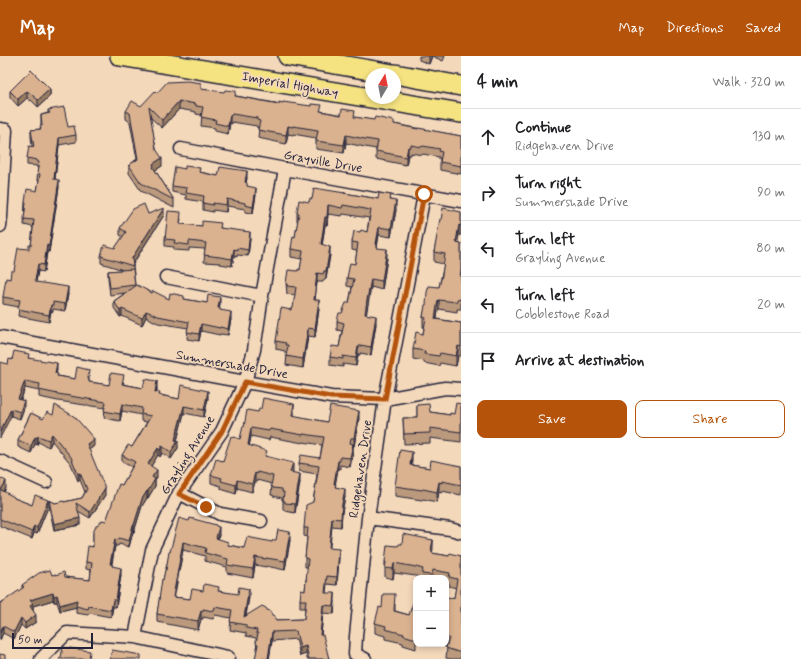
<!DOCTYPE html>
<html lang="en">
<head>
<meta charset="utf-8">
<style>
	:root { --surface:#fff; --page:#f6f6f6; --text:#202124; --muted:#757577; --line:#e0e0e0; --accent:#b45309 }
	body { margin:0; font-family:Mynerve,sans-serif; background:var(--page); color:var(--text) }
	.controls { position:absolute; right:12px; bottom:12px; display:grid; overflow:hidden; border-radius:8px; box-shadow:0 2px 6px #0003 }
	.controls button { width:36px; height:36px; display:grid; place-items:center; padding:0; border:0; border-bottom:1px solid var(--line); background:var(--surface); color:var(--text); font:20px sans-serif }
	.compass { position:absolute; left:365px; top:12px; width:36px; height:36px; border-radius:50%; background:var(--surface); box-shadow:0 2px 6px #0003; rotate:10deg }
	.scale { position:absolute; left:12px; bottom:10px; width:81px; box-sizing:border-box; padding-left:4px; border:2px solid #22223b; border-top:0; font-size:11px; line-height:14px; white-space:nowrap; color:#22223b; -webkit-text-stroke:3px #f4d8ba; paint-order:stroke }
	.stop { position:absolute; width:12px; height:12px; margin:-9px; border:3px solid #b45309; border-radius:50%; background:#fff }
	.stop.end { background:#b45309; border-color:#fff; box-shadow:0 1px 4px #0008 }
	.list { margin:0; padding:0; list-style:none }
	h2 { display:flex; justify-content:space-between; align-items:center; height:52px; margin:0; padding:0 16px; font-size:17px }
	h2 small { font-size:13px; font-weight:400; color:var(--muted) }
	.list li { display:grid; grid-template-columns:26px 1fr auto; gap:12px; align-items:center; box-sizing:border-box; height:56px; padding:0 16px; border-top:1px solid var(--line) }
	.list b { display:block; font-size:15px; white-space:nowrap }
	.list p { margin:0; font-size:13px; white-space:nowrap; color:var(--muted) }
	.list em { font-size:13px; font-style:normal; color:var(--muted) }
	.actions { display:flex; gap:8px; padding:12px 16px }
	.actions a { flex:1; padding:9px 0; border:1px solid var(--accent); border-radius:8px; text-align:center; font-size:14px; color:var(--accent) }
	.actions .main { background:var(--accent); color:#fff }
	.icon { flex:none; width:22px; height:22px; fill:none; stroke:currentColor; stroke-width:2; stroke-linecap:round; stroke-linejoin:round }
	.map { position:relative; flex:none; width:461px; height:603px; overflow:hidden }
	header { display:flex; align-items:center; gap:24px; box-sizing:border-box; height:56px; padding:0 20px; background:var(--accent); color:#fff }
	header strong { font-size:19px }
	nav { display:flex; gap:22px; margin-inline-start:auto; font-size:14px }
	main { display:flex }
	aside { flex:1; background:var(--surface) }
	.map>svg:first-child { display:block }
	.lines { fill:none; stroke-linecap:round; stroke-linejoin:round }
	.street-casing { stroke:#22223b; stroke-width:15 }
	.primary-casing { stroke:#22223b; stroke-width:22 }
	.street { stroke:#f4d8ba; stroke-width:12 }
	.primary { stroke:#f5e382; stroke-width:19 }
	.wall { fill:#bb997b; stroke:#22223b }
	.shaded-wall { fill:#997d64; stroke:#22223b }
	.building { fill:#dab28f; stroke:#22223b }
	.route { stroke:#b45309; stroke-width:5 }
	.labels { text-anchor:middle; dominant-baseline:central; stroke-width:3.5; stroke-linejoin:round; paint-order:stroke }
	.street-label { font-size:13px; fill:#22223b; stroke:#f4d8ba }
</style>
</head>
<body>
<header>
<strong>Map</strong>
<nav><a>Map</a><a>Directions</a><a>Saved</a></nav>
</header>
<main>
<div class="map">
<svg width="461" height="603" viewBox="0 0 461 603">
	<rect width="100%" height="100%" fill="#f4d8ba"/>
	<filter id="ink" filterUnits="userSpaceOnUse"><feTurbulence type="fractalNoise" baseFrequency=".025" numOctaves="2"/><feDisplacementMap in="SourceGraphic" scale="8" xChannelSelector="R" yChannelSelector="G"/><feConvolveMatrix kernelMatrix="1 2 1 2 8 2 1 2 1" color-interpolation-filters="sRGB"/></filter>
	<g filter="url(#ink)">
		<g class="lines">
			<!-- street casing -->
			<g class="street-casing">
				<path id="street" d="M 0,73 L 6,74 L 1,161 L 0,170
					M 181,93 L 285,113 L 461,145
					M 166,221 L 262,240
					M 0,281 L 245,326 L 331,341 L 385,343 L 445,332 L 461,333
					M 0,405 L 46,426
					M 179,437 L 220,458 L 261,465
					M 368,462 L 450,473 L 461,476
					M 135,581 L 152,494 L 179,437 L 222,375 L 245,326 L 254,294 L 262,240 L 285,113
					M 41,603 L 67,577 L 135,581 L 228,601
					M 365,603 L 355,598 L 356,580 L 368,462 L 385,343 L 424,139"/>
			</g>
			<!-- primary casing -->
			<g class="primary-casing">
				<path id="primary" d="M 120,0 L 461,57
					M 288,0 L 393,18
					M 395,18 L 461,30"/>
			</g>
			<!-- street -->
			<use href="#street" class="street"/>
			<!-- primary -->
			<use href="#primary" class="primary"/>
		</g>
		<!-- wall -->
		<path class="wall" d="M 419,0 L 445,0 L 443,5 L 432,0 L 429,8 L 419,4 Z
			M 50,33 L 50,40 L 38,51 L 31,44 L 31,45 L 27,42 L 18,50 L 10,41 L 10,35 Z
			M 201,33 L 236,40 L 461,80 L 461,118 L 440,114 L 440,103 L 439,103 L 439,101 L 423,98 L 422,99 L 411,97 L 411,99 L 408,99 L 406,109 L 376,103 L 376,93 L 365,91 L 346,87 L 344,97 L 316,93 L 316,82 L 293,78 L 293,79 L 288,78 L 286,88 L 258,82 L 259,72 L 257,72 L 257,70 L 232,66 L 232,68 L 230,67 L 228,78 L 215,75 L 215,72 L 201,70 L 202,59 L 196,58 L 196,56 L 179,53 L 162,72 L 150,61 L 156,93 L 162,110 L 155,114 L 174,144 L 174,152 L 141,135 L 129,117 L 129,109 L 137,103 L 130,66 L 126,63 L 126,55 L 141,50 L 157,37 Z
			M 48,54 L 68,71 L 76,79 L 76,86 L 59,89 L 55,123 L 59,131 L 49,196 L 47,196 L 44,216 L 38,215 L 36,226 L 68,238 L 65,255 L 53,253 L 53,256 L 51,255 L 49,266 L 18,260 L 19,251 L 3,248 L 3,241 L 10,223 L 14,215 L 31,190 L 33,171 L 24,169 L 25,146 L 37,135 L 39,124 L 37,124 L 38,112 L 37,112 L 37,110 L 27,109 L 27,102 L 32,90 L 31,81 L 31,74 L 40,73 L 41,70 L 41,59 L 48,57 Z
			M 200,116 L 218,120 L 247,122 L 246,126 L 247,130 L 256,139 L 253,157 L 245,156 L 245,153 L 227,150 L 226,156 L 213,154 L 213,156 L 203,154 L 203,146 L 186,143 L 186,139 L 172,136 L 172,130 Z
			M 344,137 L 373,142 L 391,145 L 396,154 L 391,181 L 379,179 L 377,192 L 387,202 L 382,234 L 371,231 L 367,252 L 366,259 L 376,268 L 371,299 L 360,297 L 360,299 L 358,299 L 356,310 L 343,308 L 343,311 L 330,309 L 330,301 L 339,291 L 342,275 L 337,274 L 337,265 L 342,257 L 349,247 L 352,231 L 347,230 L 347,222 L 355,208 L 357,195 L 352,194 L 352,186 L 360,176 L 367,176 L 369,162 L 343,158 L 342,160 L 328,158 L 327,169 L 325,169 L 322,189 L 330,199 L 326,223 L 324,223 L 323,226 L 317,226 L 315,244 L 319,253 L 315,281 L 308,280 L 303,312 L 286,309 L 287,297 L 285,297 L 285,295 L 276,293 L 276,285 L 291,254 L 293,252 L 295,239 L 287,238 L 286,227 L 298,215 L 300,214 L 302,203 L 291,201 L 291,193 L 295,181 L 298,165 L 297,165 L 297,156 L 312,143 Z
			M 461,156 L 461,179 L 459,179 L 457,187 L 461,187 L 461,253 L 457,253 L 457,256 L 439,253 L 438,254 L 437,263 L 461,267 L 461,300 L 458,300 L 456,310 L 440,307 L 439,310 L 424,307 L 424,305 L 413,303 L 413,293 L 423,278 L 424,271 L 423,271 L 423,261 L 426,249 L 439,231 L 444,208 L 434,206 L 434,196 L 441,164 Z
			M 148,158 L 164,159 L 133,208 L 135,230 L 169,243 L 184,243 L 207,247 L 220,248 L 219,252 L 220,254 L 231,263 L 228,279 L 220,278 L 220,279 L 201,275 L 199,285 L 187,283 L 188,272 L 158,267 L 146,261 L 142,269 L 122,260 L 120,261 L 114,252 L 114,245 L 125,237 L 110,239 L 108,222 L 108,215 L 123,214 L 101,207 L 101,200 L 115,192 L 123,181 L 120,179 L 120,172 Z
			M 181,163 L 180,168 L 221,172 L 250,183 L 248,200 L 237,199 L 237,201 L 234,200 L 232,210 L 220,208 L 220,207 L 204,206 L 205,193 L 189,192 L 189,195 L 174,194 L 174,191 L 165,190 L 165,183 Z
			M 29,302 L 57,314 L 56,318 L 58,320 L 75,323 L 89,320 L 89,326 L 109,329 L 124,326 L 123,328 L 143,332 L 157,332 L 157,336 L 160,339 L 179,343 L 208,342 L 204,361 L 184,357 L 177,385 L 178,392 L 171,403 L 162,397 L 160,401 L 158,399 L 151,410 L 157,421 L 155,424 L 155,430 L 148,442 L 147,442 L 142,450 L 134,476 L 133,476 L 129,491 L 119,488 L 118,490 L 115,490 L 112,508 L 112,510 L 121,519 L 116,551 L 113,551 L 111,561 L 89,557 L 88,559 L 76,557 L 76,551 L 60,555 L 57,546 L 54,546 L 53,544 L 33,550 L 33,555 L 36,566 L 25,573 L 21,569 L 14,583 L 3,577 L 0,584 L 0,546 L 1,547 L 22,533 L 22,529 L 52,519 L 56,519 L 65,521 L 90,524 L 91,514 L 86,513 L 86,506 L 93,491 L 93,477 L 106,465 L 122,429 L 132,411 L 122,406 L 122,399 L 132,391 L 147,366 L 141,365 L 141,359 L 122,355 L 120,365 L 104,362 L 105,352 L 58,345 L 39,341 L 39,335 L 25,332 L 21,344 L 24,352 L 20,363 L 11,360 L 8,308 L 12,304 Z
			M 461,348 L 461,386 L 430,382 L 430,387 L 404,388 L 403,362 L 413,362 L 417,361 L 417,349 L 430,356 L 450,359 L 454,358 Z
			M 258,356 L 294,356 L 294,360 L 327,366 L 359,363 L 354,390 L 353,391 L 353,396 L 350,411 L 340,409 L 340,413 L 338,413 L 335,428 L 336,432 L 345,441 L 342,456 L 341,471 L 332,470 L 329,492 L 339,501 L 337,529 L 327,528 L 326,537 L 335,545 L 334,558 L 323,557 L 321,579 L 329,603 L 307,603 L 306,598 L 300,600 L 296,583 L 272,585 L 269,603 L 255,603 L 257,596 L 256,582 L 246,580 L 246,577 L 230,574 L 231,562 L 215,559 L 214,562 L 213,562 L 213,563 L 203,561 L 203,563 L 201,563 L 198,574 L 157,566 L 157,558 L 163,524 L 170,496 L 189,465 L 216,470 L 219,479 L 218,483 L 228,489 L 244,492 L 272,486 L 276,484 L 290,484 L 285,514 L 266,510 L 266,511 L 255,509 L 253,522 L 227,517 L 227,511 L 205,505 L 205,500 L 183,494 L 174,541 L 190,543 L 203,535 L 219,535 L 249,541 L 246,560 L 267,554 L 275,564 L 304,563 L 305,552 L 300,552 L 300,544 L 305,535 L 306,525 L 308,511 L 305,511 L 305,502 L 307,481 L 304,480 L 304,472 L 313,446 L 317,418 L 299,415 L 299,407 L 320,402 L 322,389 L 303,386 L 303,387 L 270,381 L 269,384 L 251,380 L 249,390 L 267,401 L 293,415 L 292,417 L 300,426 L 295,457 L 285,455 L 285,454 L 283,453 L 283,444 L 282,444 L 282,442 L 273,440 L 273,439 L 271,439 L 272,428 L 257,424 L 257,426 L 255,426 L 252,436 L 237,432 L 236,438 L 221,433 L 221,430 L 211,427 L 211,419 L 240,383 L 244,371 Z
			M 31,357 L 94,390 L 89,394 L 105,439 L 90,462 L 78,455 L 80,469 L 54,474 L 49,451 L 49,444 L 55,447 L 64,446 L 82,442 L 85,436 L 80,424 L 78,425 L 71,408 L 52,385 L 49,391 L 38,386 L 37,389 L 35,388 L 31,397 L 18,391 L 18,384 Z
			M 412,405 L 411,409 L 430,412 L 461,410 L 461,439 L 442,435 L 442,437 L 439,436 L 437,446 L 423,443 L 422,444 L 395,440 L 395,430 Z
			M 0,422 L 6,432 L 4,436 L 14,442 L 32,449 L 48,451 L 37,478 L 34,477 L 32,483 L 0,470 Z
			M 433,484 L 432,497 L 449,500 L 461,500 L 461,603 L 450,603 L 446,602 L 447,591 L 436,588 L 446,588 L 446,545 L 452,542 L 454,542 L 456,532 L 449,530 L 449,527 L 446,526 L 446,522 L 421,522 L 416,520 L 394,517 L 393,523 L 385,521 L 385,506 L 398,490 L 402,488 Z
			M 395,548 L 395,555 L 409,559 L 416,548 L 416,593 L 403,589 L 403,587 L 385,583 L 385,580 L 375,577 L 375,567 L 382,552 Z"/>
		<!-- shaded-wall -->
		<path class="shaded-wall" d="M 429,0 L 432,0 L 429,8 Z
			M 50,33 L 50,40 L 38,51 L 38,44 Z
			M 27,35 L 27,42 L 18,50 L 18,43 Z
			M 179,45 L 179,53 L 162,72 L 162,64 Z
			M 230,59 L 230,67 L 228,78 L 228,70 Z
			M 288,70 L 288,78 L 286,88 L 286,79 Z
			M 346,79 L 346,87 L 344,97 L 344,89 Z
			M 59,82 L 59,89 L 54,130 L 54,123 Z
			M 408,91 L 408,99 L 406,109 L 406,101 Z
			M 162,102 L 162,110 L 154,115 L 153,108 Z
			M 247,115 L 247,122 L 245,133 L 245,126 Z
			M 59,124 L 59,131 L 49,196 L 49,190 Z
			M 256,132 L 256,139 L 253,157 L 253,151 Z
			M 227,143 L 227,150 L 226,156 L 226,149 Z
			M 396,145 L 396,154 L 391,181 L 391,173 Z
			M 328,149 L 328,158 L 327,169 L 327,161 Z
			M 164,152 L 164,159 L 132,209 L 132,202 Z
			M 325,161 L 325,169 L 321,197 L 321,188 Z
			M 459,169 L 459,179 L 456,196 L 456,186 Z
			M 379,171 L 379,179 L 377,189 L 377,197 L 376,188 Z
			M 250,176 L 250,183 L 248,200 L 248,194 Z
			M 47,189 L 47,196 L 44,216 L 44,209 Z
			M 330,191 L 330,199 L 326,223 L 326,215 Z
			M 234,193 L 234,200 L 232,210 L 232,203 Z
			M 387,193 L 387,202 L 382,234 L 382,225 Z
			M 38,208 L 38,215 L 36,225 L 35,224 Z
			M 317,217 L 317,226 L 314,252 L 314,244 Z
			M 371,223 L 371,231 L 365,267 L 365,258 L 367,244 Z
			M 68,231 L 68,238 L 65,255 L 65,248 Z
			M 220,241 L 220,248 L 218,258 L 218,252 Z
			M 319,244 L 319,253 L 315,281 L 315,273 Z
			M 438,244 L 439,244 L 439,253 L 438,254 L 435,273 L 435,263 Z
			M 51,249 L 51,255 L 49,266 L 49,259 Z
			M 122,253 L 122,260 L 120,261 L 120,255 Z
			M 146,255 L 146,261 L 142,269 L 142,262 Z
			M 231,256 L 231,263 L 228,279 L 228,273 Z
			M 376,260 L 376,268 L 371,299 L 371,291 Z
			M 201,268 L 201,275 L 199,285 L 199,278 Z
			M 308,272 L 308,280 L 303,312 L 303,303 Z
			M 458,290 L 458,300 L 456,310 L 456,300 Z
			M 358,291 L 358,299 L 356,310 L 356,302 Z
			M 57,307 L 57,314 L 55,324 L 55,317 Z
			M 25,325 L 25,332 L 18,350 L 18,343 Z
			M 157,325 L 157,332 L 155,342 L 155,336 Z
			M 208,335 L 208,342 L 204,361 L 204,354 Z
			M 24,345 L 24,352 L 20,363 L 20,356 Z
			M 122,348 L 122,355 L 120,365 L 120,358 Z
			M 294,348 L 294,356 L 292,367 L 292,359 Z
			M 184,350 L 184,357 L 176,388 L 178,385 L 178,392 L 171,403 L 171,396 L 175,384 Z
			M 11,353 L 11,360 L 0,382 L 0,376 Z
			M 359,355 L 359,363 L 354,390 L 354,382 Z
			M 251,372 L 251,380 L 248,398 L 248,389 Z
			M 52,378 L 52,385 L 49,391 L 49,384 Z
			M 38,380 L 38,386 L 37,389 L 37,382 Z
			M 35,381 L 35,388 L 31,397 L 31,390 Z
			M 94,383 L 94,390 L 87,395 L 87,388 Z
			M 353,388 L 353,396 L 350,411 L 350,402 Z
			M 162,390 L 162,397 L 160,401 L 160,394 Z
			M 158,392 L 158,399 L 148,415 L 148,408 Z
			M 412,396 L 412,405 L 410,418 L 410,409 Z
			M 338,405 L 338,413 L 334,436 L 334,428 Z
			M 293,407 L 293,415 L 290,424 L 290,416 Z
			M 157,414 L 157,421 L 155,424 L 155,430 L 148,442 L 148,435 L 152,421 Z
			M 80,417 L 80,424 L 78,425 L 78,418 Z
			M 255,417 L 255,426 L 252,436 L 252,428 Z
			M 300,418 L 300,426 L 295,457 L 295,448 Z
			M 237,424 L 237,432 L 236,438 L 236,429 Z
			M 6,425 L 6,432 L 1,441 L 1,434 Z
			M 439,426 L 439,436 L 437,446 L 437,436 Z
			M 105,432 L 105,439 L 90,462 L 90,456 Z
			M 345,433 L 345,441 L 342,456 L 341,471 L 342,448 Z
			M 147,435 L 147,442 L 142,450 L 134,476 L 134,469 L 142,443 Z
			M 48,444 L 48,451 L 37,478 L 37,472 Z
			M 80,462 L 80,469 L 54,474 L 54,468 Z
			M 332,462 L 332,470 L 329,500 L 329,492 Z
			M 133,469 L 133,476 L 129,491 L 129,485 Z
			M 34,470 L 34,477 L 32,483 L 32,476 Z
			M 219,471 L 219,479 L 216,491 L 216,482 Z
			M 290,476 L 290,484 L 285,514 L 285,505 Z
			M 115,483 L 115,490 L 110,515 L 110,508 Z
			M 433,484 L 433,493 L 431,503 L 431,494 Z
			M 183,486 L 183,494 L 173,549 L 173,541 Z
			M 339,493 L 339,501 L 337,529 L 337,521 Z
			M 255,501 L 255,509 L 253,522 L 253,513 Z
			M 394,507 L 394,517 L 393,523 L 393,513 Z
			M 121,512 L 121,519 L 116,551 L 116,544 Z
			M 249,533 L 249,541 L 244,569 L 244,561 Z
			M 53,537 L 53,544 L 33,550 L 33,555 L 30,557 L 30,544 Z
			M 335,537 L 335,545 L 334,558 L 334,550 Z
			M 57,539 L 57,546 L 54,546 L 54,540 Z
			M 77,544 L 77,551 L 60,555 L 60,549 Z
			M 113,544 L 113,551 L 111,561 L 111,554 Z
			M 323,549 L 323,557 L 320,588 L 320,579 Z
			M 201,555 L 201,563 L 198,574 L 198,565 Z
			M 36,559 L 36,566 L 25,573 L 25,567 Z
			M 21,562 L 21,569 L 14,583 L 14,576 Z
			M 3,570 L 3,577 L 0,584 L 0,577 Z
			M 272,576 L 272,585 L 269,603 L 268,603 Z
			M 306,590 L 306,598 L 300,600 L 300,592 Z"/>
		<!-- building -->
		<path class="building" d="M 31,14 L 50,33 L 38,44 L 31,38 L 27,35 L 18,43 L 10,35 Z
			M 188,25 L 201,27 L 201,33 L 224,36 L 225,34 L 236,35 L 235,40 L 279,48 L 279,46 L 283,47 L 283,46 L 311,50 L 311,48 L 322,49 L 320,55 L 341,59 L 342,53 L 355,55 L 354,61 L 374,64 L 375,61 L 394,65 L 394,68 L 418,73 L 418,72 L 461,80 L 461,110 L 440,106 L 442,96 L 439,95 L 440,93 L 423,90 L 422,91 L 411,89 L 411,91 L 408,91 L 406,101 L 376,95 L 378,85 L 365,83 L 346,79 L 344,89 L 316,85 L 318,74 L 293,70 L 293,71 L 288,70 L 286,79 L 258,74 L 260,65 L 257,64 L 257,62 L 232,58 L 232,59 L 230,59 L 228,70 L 215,67 L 216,64 L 201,61 L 203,51 L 196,50 L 196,48 L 179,45 L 162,64 L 149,51 L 156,93 L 162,102 L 153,108 L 154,111 L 153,111 L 174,144 L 141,127 L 129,109 L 138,103 L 130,57 L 126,55 L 132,45 L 141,50 L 155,35 L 157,37 L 167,26 Z
			M 64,51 L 68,71 L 74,70 L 76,79 L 59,82 L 54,123 L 59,124 L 49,190 L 47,189 L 44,209 L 38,208 L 35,224 L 36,224 L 36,226 L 68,231 L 65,248 L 53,246 L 53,249 L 51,249 L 49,259 L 18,253 L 20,244 L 3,241 L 6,222 L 10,223 L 11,215 L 14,215 L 18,192 L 29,193 L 29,189 L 31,190 L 34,164 L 24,163 L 26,146 L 25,146 L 27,133 L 37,135 L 40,118 L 37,117 L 39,106 L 37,105 L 37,104 L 27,102 L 29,90 L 34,91 L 31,74 L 41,73 L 40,70 L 42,70 L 41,59 L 50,57 L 48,54 Z
			M 185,110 L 200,112 L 199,116 L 218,120 L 220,111 L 247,115 L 245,126 L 247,127 L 247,130 L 256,132 L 253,151 L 245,149 L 245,147 L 227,143 L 226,149 L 213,147 L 213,149 L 203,147 L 204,140 L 186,137 L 187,132 L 172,130 L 175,111 L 185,113 Z
			M 314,132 L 345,137 L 344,137 L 373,142 L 378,143 L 379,137 L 391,139 L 390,144 L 396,145 L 391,173 L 379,171 L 376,188 L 377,189 L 377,192 L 387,193 L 382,225 L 371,223 L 367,244 L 365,258 L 376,260 L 371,291 L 360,289 L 360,291 L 358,291 L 356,302 L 343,300 L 343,303 L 330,301 L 332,290 L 339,291 L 344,267 L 337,265 L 339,257 L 342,257 L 346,247 L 349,247 L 354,223 L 347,222 L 350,207 L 355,208 L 358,187 L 352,186 L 354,175 L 360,176 L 361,174 L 367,176 L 371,154 L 343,149 L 342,152 L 328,149 L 327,161 L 325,161 L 321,188 L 330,191 L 326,215 L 324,215 L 323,218 L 317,217 L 314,244 L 319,244 L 315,273 L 308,272 L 303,303 L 286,300 L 288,289 L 285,289 L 286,287 L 276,285 L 281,252 L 291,254 L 291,252 L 293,252 L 296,231 L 287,230 L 287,227 L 286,227 L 288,214 L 298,215 L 298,213 L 300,214 L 303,195 L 291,193 L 293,180 L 295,181 L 299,157 L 297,156 L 299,144 L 309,146 L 310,142 L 312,143 Z
			M 144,148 L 148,158 L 164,152 L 132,202 L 133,210 L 101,200 L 104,189 L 115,192 L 126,176 L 120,172 L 133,153 Z
			M 443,152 L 461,156 L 461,170 L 459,169 L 456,186 L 461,187 L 461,214 L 460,221 L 461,221 L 461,244 L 457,243 L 457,246 L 439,244 L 438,244 L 435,263 L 461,267 L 461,291 L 458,290 L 456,300 L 440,297 L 439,300 L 424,298 L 425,295 L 413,293 L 416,276 L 423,278 L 426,262 L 423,261 L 425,249 L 426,249 L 427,236 L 429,230 L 439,231 L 442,219 L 445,198 L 434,196 L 440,163 L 441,164 Z
			M 168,155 L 181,156 L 180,168 L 202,170 L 202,165 L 221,167 L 220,172 L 250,176 L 248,194 L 237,192 L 237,194 L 234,193 L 232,203 L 220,201 L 204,199 L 206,187 L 189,185 L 189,189 L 174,187 L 175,184 L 165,183 Z
			M 133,213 L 135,229 L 110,232 L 108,215 Z
			M 137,229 L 152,237 L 153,235 L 169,243 L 170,237 L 184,240 L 184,243 L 207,247 L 208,239 L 220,241 L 218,252 L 220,252 L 220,254 L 231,256 L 228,273 L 220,271 L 220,272 L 201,268 L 199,278 L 187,276 L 189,266 L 158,260 L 146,255 L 142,262 L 122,253 L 120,255 L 114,245 Z
			M 14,295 L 29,298 L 28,302 L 57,307 L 55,317 L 58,318 L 57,320 L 75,323 L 77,311 L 89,314 L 88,323 L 89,324 L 89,326 L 109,329 L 111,317 L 124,319 L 122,328 L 143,332 L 145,323 L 157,325 L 155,336 L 160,336 L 159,339 L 179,343 L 181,329 L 208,335 L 204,354 L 184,350 L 175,384 L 178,385 L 171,396 L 162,390 L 160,394 L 158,392 L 148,408 L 157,414 L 152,421 L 155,423 L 148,435 L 147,435 L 142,443 L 134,469 L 133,469 L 129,485 L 119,482 L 118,484 L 115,483 L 110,508 L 112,508 L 112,510 L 121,512 L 116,544 L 113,544 L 111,554 L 89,550 L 88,553 L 76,550 L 77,544 L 60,549 L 57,539 L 54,540 L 53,537 L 30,544 L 33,548 L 30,550 L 36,559 L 25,567 L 21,562 L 14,576 L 3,570 L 0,577 L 0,546 L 1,547 L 24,531 L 22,529 L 39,517 L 50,514 L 52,519 L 56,518 L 56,519 L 64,516 L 65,521 L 90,524 L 92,507 L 86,506 L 88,490 L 93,491 L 93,477 L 96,470 L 103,464 L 106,465 L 119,428 L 122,429 L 135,406 L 122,399 L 128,389 L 132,391 L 151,360 L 141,358 L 142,352 L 122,348 L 120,358 L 104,355 L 106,346 L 58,338 L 39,334 L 40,328 L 25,325 L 18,343 L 24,345 L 20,356 L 11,353 L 0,376 L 0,306 L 8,308 L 9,303 L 12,304 Z
			M 263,342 L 294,348 L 292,359 L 327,366 L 330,350 L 359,355 L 354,382 L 351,382 L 350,387 L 353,388 L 350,402 L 340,401 L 340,405 L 338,405 L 334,428 L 336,428 L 335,431 L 345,433 L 342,448 L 341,463 L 332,462 L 329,492 L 339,493 L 337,521 L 327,520 L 325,537 L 335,537 L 334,550 L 323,549 L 320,579 L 323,579 L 329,603 L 309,603 L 306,590 L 300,592 L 296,575 L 272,576 L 268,603 L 255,603 L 258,588 L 256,587 L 258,577 L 256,577 L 257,574 L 246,572 L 246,569 L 230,566 L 232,554 L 215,551 L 214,554 L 213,554 L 213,555 L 203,553 L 203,555 L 201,555 L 198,565 L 157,558 L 162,523 L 163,524 L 165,514 L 166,514 L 169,496 L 170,496 L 179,462 L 189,465 L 190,462 L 216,469 L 216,470 L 219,471 L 216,482 L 228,486 L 228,489 L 244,492 L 247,481 L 272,486 L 273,484 L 276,484 L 278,474 L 290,476 L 285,505 L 266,502 L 266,503 L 255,501 L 253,513 L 227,509 L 228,503 L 205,497 L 206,492 L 183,486 L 173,541 L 190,543 L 192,533 L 203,535 L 204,528 L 219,531 L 218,535 L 238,538 L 239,531 L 249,533 L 244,561 L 262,550 L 266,552 L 267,554 L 270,555 L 272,559 L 275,560 L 275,564 L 304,563 L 306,544 L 300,544 L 301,534 L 305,535 L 306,524 L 306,525 L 308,503 L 305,502 L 308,472 L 304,472 L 306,449 L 313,446 L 319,410 L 299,407 L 301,399 L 320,402 L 324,381 L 303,378 L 303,379 L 270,373 L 269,375 L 251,372 L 248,389 L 267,395 L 265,400 L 293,407 L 290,416 L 300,418 L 295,448 L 285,447 L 285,445 L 283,445 L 284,436 L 282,436 L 282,433 L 273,432 L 273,431 L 271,430 L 273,420 L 257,416 L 257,418 L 255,417 L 252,428 L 237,424 L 236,429 L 221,425 L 222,422 L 211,419 L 216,403 L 223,405 L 231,380 L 240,383 L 243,370 L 244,371 L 247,354 L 258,356 L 259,353 L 261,353 Z
			M 456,347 L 461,348 L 461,376 L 430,372 L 430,377 L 404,378 L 403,362 L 413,362 L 413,361 L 417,361 L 417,349 L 429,348 L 430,356 L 450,359 L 450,357 L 454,358 Z
			M 55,349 L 75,361 L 94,383 L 87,388 L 105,432 L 90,456 L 76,447 L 80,462 L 54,468 L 49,444 L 55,447 L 64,445 L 64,446 L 82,442 L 87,433 L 80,417 L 78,418 L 71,401 L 52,378 L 49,384 L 38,380 L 37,382 L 35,381 L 31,390 L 18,384 L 31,357 L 43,363 L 47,356 L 53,359 Z
			M 400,394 L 412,396 L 410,409 L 430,412 L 431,404 L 461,410 L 461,429 L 442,425 L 442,427 L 439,426 L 437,436 L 423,433 L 422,434 L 395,430 Z
			M 0,422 L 6,425 L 1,434 L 14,441 L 14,442 L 32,449 L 35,439 L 48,444 L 37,472 L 34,470 L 32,476 L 0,463 Z
			M 403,478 L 433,484 L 431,494 L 432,494 L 432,497 L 449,500 L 450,497 L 461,500 L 461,597 L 446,592 L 449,582 L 446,581 L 446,545 L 447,541 L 452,542 L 452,541 L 454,542 L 457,523 L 449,521 L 450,517 L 433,514 L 432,519 L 422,518 L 423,513 L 416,511 L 394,507 L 393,513 L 385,512 L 386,506 L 385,506 L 387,489 L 398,490 L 399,488 L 402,488 Z
			M 383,538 L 395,538 L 394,555 L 409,559 L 413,547 L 416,548 L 416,583 L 403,579 L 404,578 L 385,573 L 386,570 L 375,567 L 379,551 L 382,552 Z
			M 63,591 L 90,595 L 89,603 L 59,603 L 61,601 Z
			M 112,594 L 141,599 L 141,603 L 110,603 Z
			M 0,598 L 5,599 L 5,603 L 0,603 Z"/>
	</g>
	<g class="lines" filter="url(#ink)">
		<!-- route -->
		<path class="route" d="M 206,451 L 179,438 L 222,375 L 245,326 L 331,341 L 385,343 L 424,138"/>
	</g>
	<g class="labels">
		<!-- street labels -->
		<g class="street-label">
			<text transform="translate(290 29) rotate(10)">Imperial Highway</text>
			<text transform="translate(323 106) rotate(10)">Grayville Drive</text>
			<text transform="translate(232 309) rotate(10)">Summershade Drive</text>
			<text transform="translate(188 399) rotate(-58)">Grayling Avenue</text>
			<text transform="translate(361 413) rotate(-82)">Ridgehaven Drive</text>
		</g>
	</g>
</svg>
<div class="controls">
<button>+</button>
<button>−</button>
</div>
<svg class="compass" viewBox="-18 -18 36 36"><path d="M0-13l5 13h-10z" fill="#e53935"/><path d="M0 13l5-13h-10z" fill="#757577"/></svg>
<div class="scale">50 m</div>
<div class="stop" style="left:424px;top:138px"></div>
<div class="stop end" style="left:206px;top:451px"></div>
</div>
<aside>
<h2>4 min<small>Walk · 320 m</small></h2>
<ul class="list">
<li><svg class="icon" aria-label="ahead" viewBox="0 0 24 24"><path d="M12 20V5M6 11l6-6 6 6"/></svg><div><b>Continue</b><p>Ridgehaven Drive</p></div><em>130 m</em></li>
<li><svg class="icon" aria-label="right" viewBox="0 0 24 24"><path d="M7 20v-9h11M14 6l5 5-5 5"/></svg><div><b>Turn right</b><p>Summershade Drive</p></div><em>90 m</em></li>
<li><svg class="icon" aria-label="left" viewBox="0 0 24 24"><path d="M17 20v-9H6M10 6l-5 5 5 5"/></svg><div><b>Turn left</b><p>Grayling Avenue</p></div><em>80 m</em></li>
<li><svg class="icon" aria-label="left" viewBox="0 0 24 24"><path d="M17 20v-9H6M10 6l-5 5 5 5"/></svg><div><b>Turn left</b><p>Cobblestone Road</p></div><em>20 m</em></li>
<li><svg class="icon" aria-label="arrive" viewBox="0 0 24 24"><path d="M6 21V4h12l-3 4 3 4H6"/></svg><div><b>Arrive at destination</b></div></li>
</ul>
<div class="actions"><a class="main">Save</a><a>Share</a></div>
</aside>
</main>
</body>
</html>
